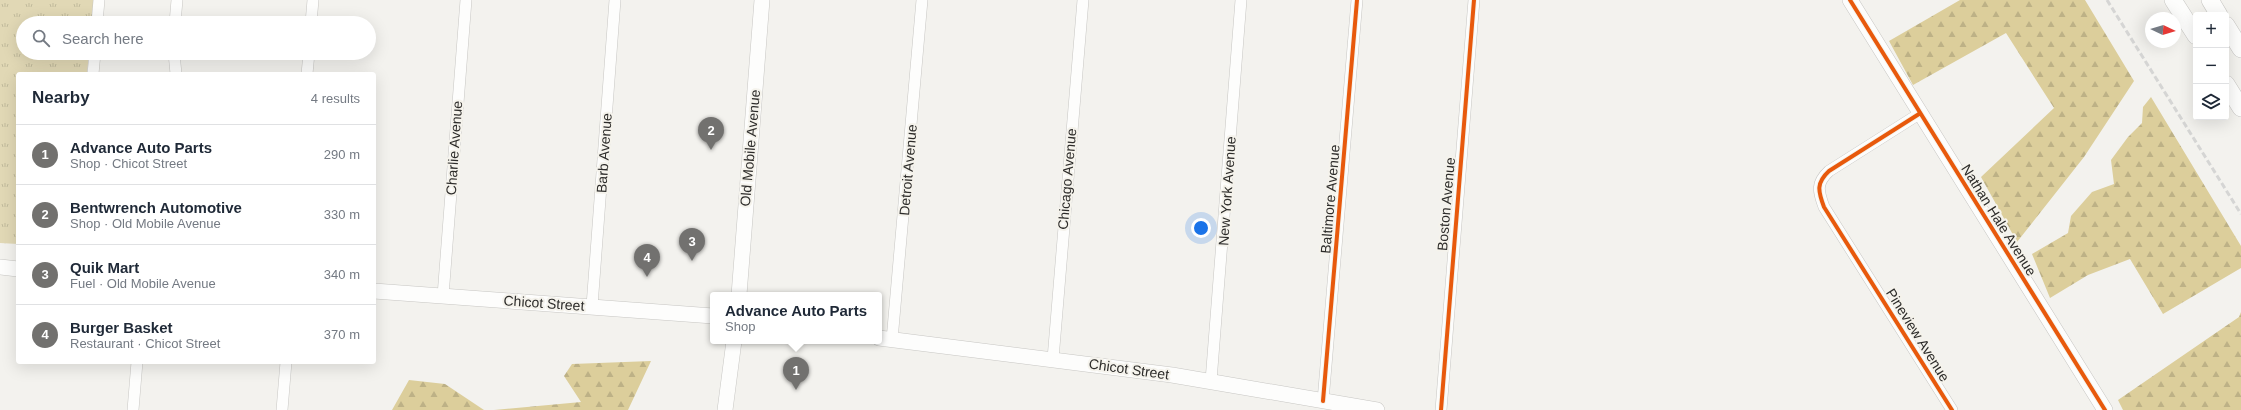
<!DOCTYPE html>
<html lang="en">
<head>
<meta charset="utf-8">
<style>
	:root { --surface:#fff; --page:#f6f6f7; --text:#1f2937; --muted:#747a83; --line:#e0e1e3; --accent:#72716f }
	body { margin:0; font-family:Helvetica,sans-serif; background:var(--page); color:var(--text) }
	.controls { position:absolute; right:12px; top:12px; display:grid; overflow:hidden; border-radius:4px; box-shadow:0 4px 16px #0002 }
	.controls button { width:36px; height:36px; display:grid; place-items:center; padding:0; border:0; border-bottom:1px solid var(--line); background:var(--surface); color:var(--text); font:20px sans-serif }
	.compass { position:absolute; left:2145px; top:12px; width:36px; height:36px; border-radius:50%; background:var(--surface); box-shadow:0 4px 16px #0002; rotate:94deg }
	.you { position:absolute; left:1201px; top:228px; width:14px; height:14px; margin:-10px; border:3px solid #fff; border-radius:50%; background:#1a73e8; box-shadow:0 0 0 6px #1a73e833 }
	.badge { display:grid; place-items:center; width:26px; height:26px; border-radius:50%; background:var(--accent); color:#fff; font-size:13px; font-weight:700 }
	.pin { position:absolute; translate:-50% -33px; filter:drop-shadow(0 1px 2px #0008) }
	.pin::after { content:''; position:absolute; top:21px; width:14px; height:12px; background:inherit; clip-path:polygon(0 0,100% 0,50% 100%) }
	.popup { position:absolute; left:710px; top:292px; width:172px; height:52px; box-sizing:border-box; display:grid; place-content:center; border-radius:4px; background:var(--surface); filter:drop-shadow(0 1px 3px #0005); font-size:13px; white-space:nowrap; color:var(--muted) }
	.popup b { font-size:15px; color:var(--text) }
	.popup::after { content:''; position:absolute; left:50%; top:100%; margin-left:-8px; border:8px solid transparent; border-top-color:var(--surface) }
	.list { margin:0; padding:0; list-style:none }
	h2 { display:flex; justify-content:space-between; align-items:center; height:52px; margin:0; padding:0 16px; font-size:17px }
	h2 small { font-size:13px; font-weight:400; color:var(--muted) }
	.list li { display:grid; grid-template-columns:26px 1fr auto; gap:12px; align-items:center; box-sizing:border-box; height:60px; padding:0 16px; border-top:1px solid var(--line) }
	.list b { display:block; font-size:15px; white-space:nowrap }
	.list p { margin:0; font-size:13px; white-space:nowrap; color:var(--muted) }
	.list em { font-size:13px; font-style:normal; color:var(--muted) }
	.icon { flex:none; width:22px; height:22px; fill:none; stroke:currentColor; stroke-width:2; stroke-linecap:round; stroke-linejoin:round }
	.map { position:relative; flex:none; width:2241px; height:410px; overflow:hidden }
	.search { position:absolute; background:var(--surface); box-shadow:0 4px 16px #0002; left:16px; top:16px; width:360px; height:44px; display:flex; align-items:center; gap:10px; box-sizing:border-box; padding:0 14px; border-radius:22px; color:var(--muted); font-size:15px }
	.panel { position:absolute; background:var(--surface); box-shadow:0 4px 16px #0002; left:16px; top:72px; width:360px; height:292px; border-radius:4px }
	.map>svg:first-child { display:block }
	.grass { fill:url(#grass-tufts) }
	.forest { fill:url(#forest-firs) }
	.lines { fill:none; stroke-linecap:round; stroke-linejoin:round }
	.street-casing { stroke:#c7c6c3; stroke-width:12 }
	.secondary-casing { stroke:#c7c6c3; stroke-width:16 }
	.primary-casing { stroke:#c7c6c3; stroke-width:18 }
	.street { stroke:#fdfdfc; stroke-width:11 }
	.secondary { stroke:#fdfdfc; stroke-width:15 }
	.primary { stroke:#fdfdfc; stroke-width:17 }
	.rail { stroke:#d5d5d4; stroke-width:3; stroke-dasharray:6 3; stroke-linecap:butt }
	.cycleway-casing { stroke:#f5f3ec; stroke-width:6 }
	.cycleway { stroke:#e8590c; stroke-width:4 }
	.labels { text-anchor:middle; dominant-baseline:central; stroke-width:4; stroke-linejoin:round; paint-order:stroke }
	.street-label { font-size:14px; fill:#2d2c2a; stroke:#f5f3ec }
</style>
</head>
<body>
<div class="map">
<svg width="2241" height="410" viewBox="0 0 2241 410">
	<defs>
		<pattern id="grass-tufts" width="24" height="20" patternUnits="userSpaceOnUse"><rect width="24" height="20" fill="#e1d8b5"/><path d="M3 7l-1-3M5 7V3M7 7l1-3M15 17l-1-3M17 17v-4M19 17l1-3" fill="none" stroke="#c1ba9c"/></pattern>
		<pattern id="forest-firs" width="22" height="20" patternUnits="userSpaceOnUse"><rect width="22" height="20" fill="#dcce9b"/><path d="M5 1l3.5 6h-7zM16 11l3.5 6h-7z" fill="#bdb186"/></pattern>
	</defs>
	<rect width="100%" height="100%" fill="#f3f2ee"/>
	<!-- grass -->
	<path class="grass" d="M 0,0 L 94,0 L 91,23 L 23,23 L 23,53 L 89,53 L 87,74 L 18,74 L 18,244 L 0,243 Z"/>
	<!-- forest -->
	<path class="forest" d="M 1960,0 L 2085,0 L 2134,81 L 2084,157 L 2017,242 L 1981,177 L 2054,108 L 2006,33 L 1913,85 L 1889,41 Z
		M 2151,97 L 2241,246 L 2241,268 L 2163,314 L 2130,259 L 2088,275 L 2050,298 L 2032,254 L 2068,233 L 2071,216 L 2092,192 L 2114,184 L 2111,160 L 2128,137 L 2142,123 L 2143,107 Z
		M 2241,312 L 2241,410 L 2123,410 L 2118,400 L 2239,317 Z
		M 651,361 L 628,410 L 494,410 L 581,402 L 564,376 L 572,364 Z
		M 409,380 L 445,384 L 484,410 L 392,410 Z"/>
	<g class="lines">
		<!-- street casing -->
		<g class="street-casing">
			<path id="street" d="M 97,23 L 99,0
				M 175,23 L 177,0
				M 311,23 L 313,0
				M 174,53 L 176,74
				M 93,74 L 95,53
				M 307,74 L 309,53
				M 1919,114 L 1829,171 C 1816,183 1818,191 1824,207 L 1952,410
				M 443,296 L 466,0
				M 592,306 L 615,0
				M 892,340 L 922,0
				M 1053,359 L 1083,0
				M 1211,381 L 1241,0
				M 1323,401 L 1357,0
				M 133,410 L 137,362
				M 282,410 L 286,362
				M 1441,410 L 1474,0"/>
		</g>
		<!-- secondary casing -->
		<g class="secondary-casing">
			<path id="secondary" d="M 1850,0 L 2105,410
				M 0,267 L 18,269
				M 374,291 L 713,316
				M 739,295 L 762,0
				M 879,338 L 1172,375 L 1377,410
				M 725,410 L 734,341"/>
		</g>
		<!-- primary casing -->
		<g class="primary-casing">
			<path id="primary" d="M 2173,0 L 2196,36
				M 2210,0 L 2219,15
				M 2226,25 L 2241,49
				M 2226,84 L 2241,108"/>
		</g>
		<!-- street -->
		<use href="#street" class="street"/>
		<!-- secondary -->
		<use href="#secondary" class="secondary"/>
		<!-- primary -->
		<use href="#primary" class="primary"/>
		<!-- rail -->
		<path class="rail" d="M 2107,0 L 2241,214"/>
		<!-- cycleway casing -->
		<g class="cycleway-casing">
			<path id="cycleway" d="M 1850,0 L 2105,410
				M 1919,114 L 1829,171 C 1816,183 1818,191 1824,207 L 1952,410
				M 1323,401 L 1357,0
				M 1441,410 L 1474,0"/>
		</g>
		<!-- cycleway -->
		<use href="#cycleway" class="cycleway"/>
	</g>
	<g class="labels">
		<!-- street labels -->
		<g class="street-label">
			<text transform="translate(454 148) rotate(-86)">Charlie Avenue</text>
			<text transform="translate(750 148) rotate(-85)">Old Mobile Avenue</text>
			<text transform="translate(604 153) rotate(-86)">Barb Avenue</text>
			<text transform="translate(908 170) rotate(-85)">Detroit Avenue</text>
			<text transform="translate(1067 179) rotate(-85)">Chicago Avenue</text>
			<text transform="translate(1227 191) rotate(-86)">New York Avenue</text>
			<text transform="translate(1330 199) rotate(-85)">Baltimore Avenue</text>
			<text transform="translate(1446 204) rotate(-85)">Boston Avenue</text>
			<text transform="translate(1999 220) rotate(58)">Nathan Hale Avenue</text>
			<text transform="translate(544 303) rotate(4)">Chicot Street</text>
			<text transform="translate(1918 335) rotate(58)">Pineview Avenue</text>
			<text transform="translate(1129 369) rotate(8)">Chicot Street</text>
		</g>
	</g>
</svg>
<div class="controls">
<button>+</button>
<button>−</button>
<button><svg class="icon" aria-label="layers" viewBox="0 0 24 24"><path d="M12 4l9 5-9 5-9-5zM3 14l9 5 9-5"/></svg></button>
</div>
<svg class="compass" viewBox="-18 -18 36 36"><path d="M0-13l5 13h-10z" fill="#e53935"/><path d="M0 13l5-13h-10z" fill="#747a83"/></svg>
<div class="you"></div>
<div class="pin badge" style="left:796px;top:390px">1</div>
<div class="popup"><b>Advance Auto Parts</b>Shop</div>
<div class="pin badge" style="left:711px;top:150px">2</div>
<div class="pin badge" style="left:692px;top:261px">3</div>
<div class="pin badge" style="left:647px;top:277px">4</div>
<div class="search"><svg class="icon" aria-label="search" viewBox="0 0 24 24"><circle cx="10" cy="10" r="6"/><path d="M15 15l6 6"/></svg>Search here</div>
<section class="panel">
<h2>Nearby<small>4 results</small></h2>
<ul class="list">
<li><span class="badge">1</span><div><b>Advance Auto Parts</b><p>Shop · Chicot Street</p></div><em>290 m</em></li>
<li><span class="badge">2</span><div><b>Bentwrench Automotive</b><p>Shop · Old Mobile Avenue</p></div><em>330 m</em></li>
<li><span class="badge">3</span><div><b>Quik Mart</b><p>Fuel · Old Mobile Avenue</p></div><em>340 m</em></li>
<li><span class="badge">4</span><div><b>Burger Basket</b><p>Restaurant · Chicot Street</p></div><em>370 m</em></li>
</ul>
</section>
</div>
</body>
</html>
